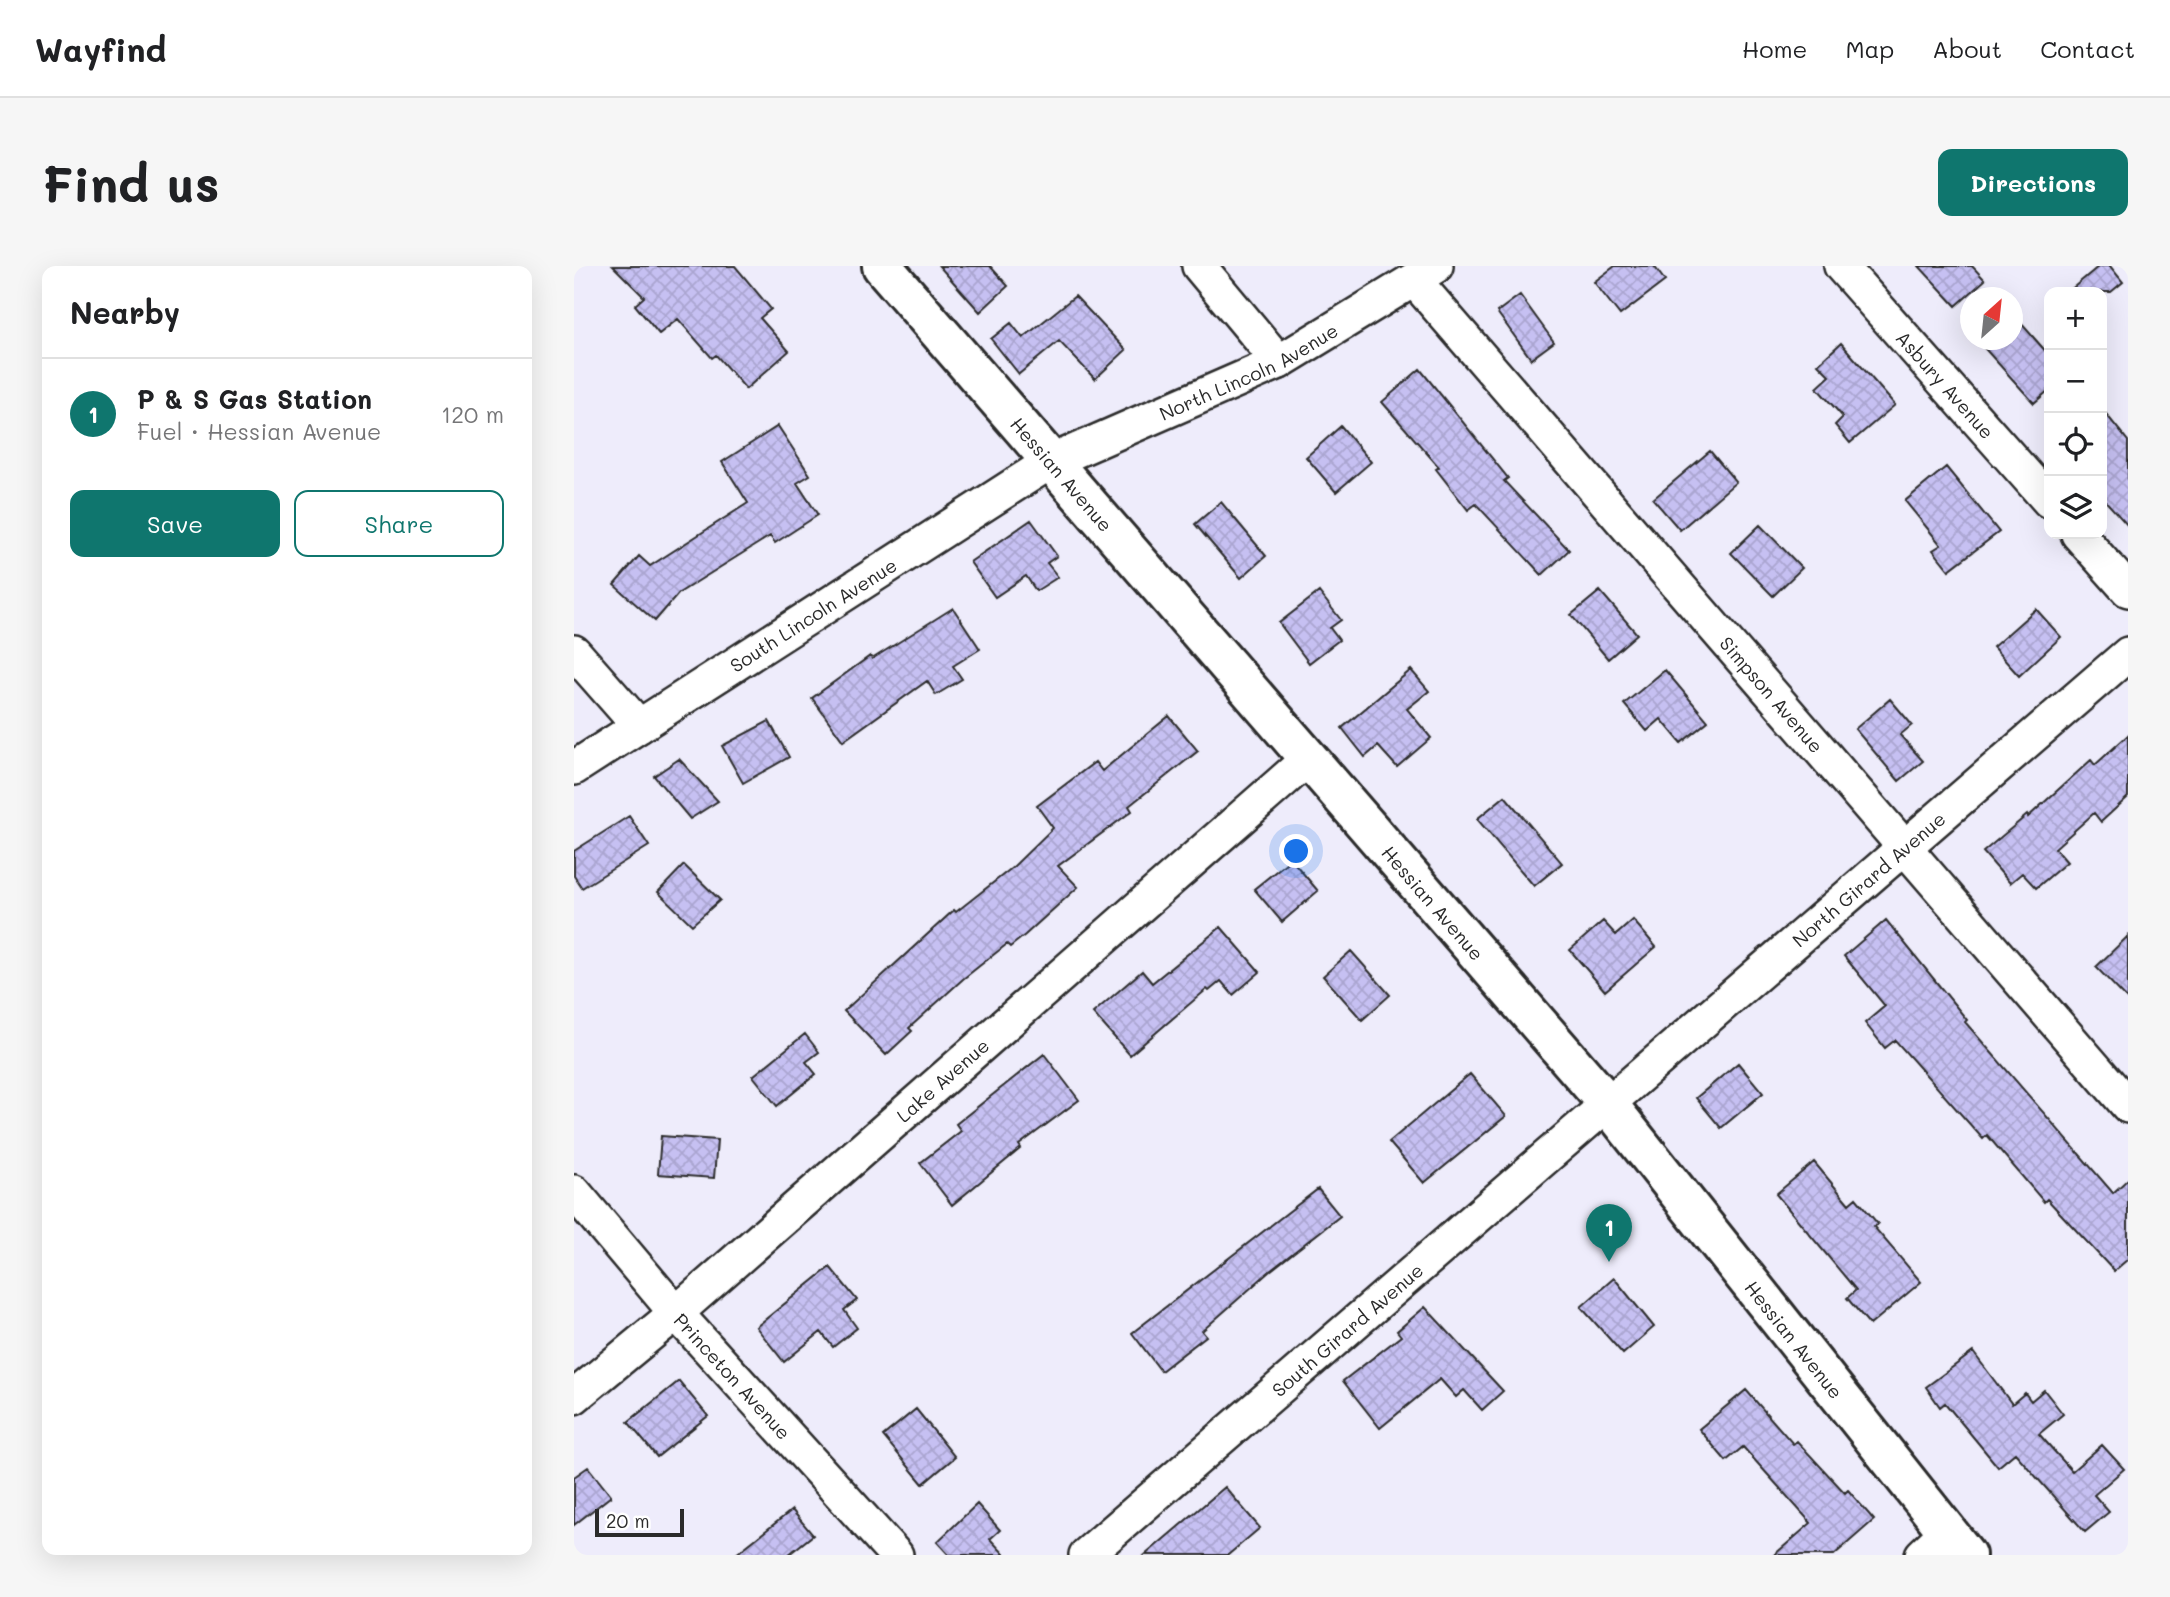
<!DOCTYPE html>
<html lang="en">
<head>
<meta charset="utf-8">
<style>
	:root { --surface:#fff; --page:#f6f6f6; --text:#202124; --muted:#757577; --line:#e0e0e0; --accent:#0f766e }
	body { margin:0; font-family:Mali,sans-serif; background:var(--page); color:var(--text) }
	.controls { position:absolute; right:21px; top:21px; display:grid; overflow:hidden; border-radius:14px; box-shadow:0 7px 28px #0002 }
	.controls button { width:63px; height:63px; display:grid; place-items:center; padding:0; border:0; border-bottom:2px solid var(--line); background:var(--surface); color:var(--text); font:35px sans-serif }
	.compass { position:absolute; left:1386px; top:21px; width:63px; height:63px; border-radius:50%; background:var(--surface); box-shadow:0 7px 28px #0002; rotate:27deg }
	.scale { position:absolute; left:21px; bottom:18px; width:89px; box-sizing:border-box; padding-left:7px; border:4px solid #2b2b2b; border-top:0; font-size:19px; line-height:24px; white-space:nowrap; color:#2b2b2b; -webkit-text-stroke:5px #fff; paint-order:stroke }
	.you { position:absolute; left:723px; top:586px; width:24px; height:24px; margin:-18px; border:5px solid #fff; border-radius:50%; background:#1a73e8; box-shadow:0 0 0 10px #1a73e833 }
	.badge { display:grid; place-items:center; width:46px; height:46px; border-radius:50%; background:var(--accent); color:#fff; font-size:23px; font-weight:700 }
	.pin { position:absolute; translate:-50% -58px; filter:drop-shadow(0 2px 4px #0008) }
	.pin::after { content:''; position:absolute; top:37px; width:24px; height:21px; background:inherit; clip-path:polygon(0 0,100% 0,50% 100%) }
	.list { margin:0; padding:0; list-style:none }
	h2 { display:flex; justify-content:space-between; align-items:center; height:91px; margin:0; padding:0 28px; font-size:30px }
	h2 small { font-size:23px; font-weight:400; color:var(--muted) }
	.list li { display:grid; grid-template-columns:46px 1fr auto; gap:21px; align-items:center; box-sizing:border-box; height:112px; padding:0 28px; border-top:2px solid var(--line) }
	.list b { display:block; font-size:26px; white-space:nowrap }
	.list p { margin:0; font-size:23px; white-space:nowrap; color:var(--muted) }
	.list em { font-size:23px; font-style:normal; color:var(--muted) }
	.actions { display:flex; gap:14px; padding:21px 28px }
	.actions a { flex:1; padding:16px 0; border:2px solid var(--accent); border-radius:14px; text-align:center; font-size:24px; color:var(--accent) }
	.actions .main { background:var(--accent); color:#fff }
	.icon { flex:none; width:38px; height:38px; fill:none; stroke:currentColor; stroke-width:2; stroke-linecap:round; stroke-linejoin:round }
	.map { position:relative; flex:none; width:1554px; height:1289px; overflow:hidden; border-radius:14px }
	header { display:flex; align-items:center; gap:42px; box-sizing:border-box; height:98px; padding:0 35px; background:var(--surface); border-bottom:2px solid var(--line) }
	header strong { font-size:33px }
	nav { display:flex; gap:38px; margin-inline-start:auto; font-size:24px }
	.intro { display:flex; align-items:center; justify-content:space-between; box-sizing:border-box; height:168px; padding:0 42px }
	h1 { margin:0; font-size:49px }
	.button { padding:18px 32px; border-radius:14px; background:var(--accent); color:#fff; font-size:24px; font-weight:700 }
	main { display:flex; gap:42px; padding:0 42px }
	aside { flex:1; background:var(--surface); border-radius:14px; box-shadow:0 7px 28px #0002 }
	.map>svg:first-child { display:block }
	.building { fill:url(#building-cross-hatch); stroke:#2b2b2b; stroke-width:2 }
	.lines { fill:none; stroke-linecap:round; stroke-linejoin:round }
	.street-casing { stroke:#2b2b2b; stroke-width:38 }
	.secondary-casing { stroke:#2b2b2b; stroke-width:44 }
	.street { stroke:#fff; stroke-width:33 }
	.secondary { stroke:#fff; stroke-width:38 }
	.labels { text-anchor:middle; dominant-baseline:central; stroke-width:7; stroke-linejoin:round; paint-order:stroke }
	.street-label { font-size:19px; fill:#2b2b2b; stroke:#fff }
</style>
</head>
<body>
<header>
<strong>Wayfind</strong>
<nav><a>Home</a><a>Map</a><a>About</a><a>Contact</a></nav>
</header>
<div class="intro"><h1>Find us</h1><a class="button">Directions</a></div>
<main>
<aside>
<h2>Nearby<small></small></h2>
<ul class="list">
<li><span class="badge">1</span><div><b>P &amp; S Gas Station</b><p>Fuel · Hessian Avenue</p></div><em>120 m</em></li>
</ul>
<div class="actions"><a class="main">Save</a><a>Share</a></div>
</aside>
<div class="map">
<svg width="1554" height="1289" viewBox="0 0 1554 1289">
	<defs>
		<pattern id="building-cross-hatch" width="8" height="8" patternUnits="userSpaceOnUse" patternTransform="scale(1.75)"><rect width="8" height="8" fill="#c6c0f2"/><path d="M0 0l8 8M0 8l8-8" fill="none" stroke="#aaa5d0"/></pattern>
	</defs>
	<rect width="100%" height="100%" fill="#eeecfb"/>
	<filter id="ink" filterUnits="userSpaceOnUse"><feTurbulence type="fractalNoise" baseFrequency=".0143" numOctaves="2"/><feDisplacementMap in="SourceGraphic" scale="14" xChannelSelector="R" yChannelSelector="G"/><feConvolveMatrix kernelMatrix="1 2 1 2 8 2 1 2 1" color-interpolation-filters="sRGB"/></filter>
	<g filter="url(#ink)">
		<!-- building -->
		<path class="building" d="M 39,0 L 161,0 L 197,43 L 186,52 L 215,85 L 172,123 L 142,89 L 138,92 L 104,53 L 85,68 L 61,39 L 70,31 Z
			M 365,0 L 416,0 L 434,20 L 406,46 Z
			M 1041,0 L 1080,0 L 1091,15 L 1046,49 L 1020,16 Z
			M 1345,0 L 1398,0 L 1411,14 L 1382,40 Z
			M 1525,0 L 1536,0 L 1549,16 L 1537,26 L 1494,26 Z
			M 946,29 L 980,76 L 957,93 L 923,46 Z
			M 501,30 L 552,84 L 521,113 L 485,75 L 445,108 L 417,73 L 437,57 L 449,72 Z
			M 1438,47 L 1475,89 L 1475,124 L 1460,137 L 1403,74 L 1438,74 Z
			M 1267,77 L 1321,139 L 1276,177 L 1261,159 L 1269,151 L 1243,122 L 1256,110 L 1244,98 Z
			M 846,103 L 934,212 L 930,215 L 995,284 L 968,309 L 902,238 L 894,244 L 862,203 L 865,201 L 808,136 Z
			M 1528,143 L 1554,175 L 1554,260 L 1528,231 Z
			M 204,160 L 236,209 L 223,217 L 244,249 L 201,277 L 196,270 L 105,327 L 81,355 L 40,319 L 65,290 L 76,300 L 174,237 L 148,196 Z
			M 767,160 L 797,196 L 762,226 L 732,191 Z
			M 1136,185 L 1162,216 L 1106,264 L 1079,233 Z
			M 1372,201 L 1425,266 L 1375,304 L 1359,284 L 1367,279 L 1331,235 Z
			M 647,236 L 692,290 L 667,312 L 621,258 Z
			M 457,254 L 483,290 L 473,297 L 484,311 L 462,325 L 452,310 L 421,331 L 396,296 Z
			M 1186,259 L 1228,302 L 1199,330 L 1157,287 Z
			M 1026,325 L 1063,368 L 1034,393 L 997,349 Z
			M 745,326 L 767,354 L 756,362 L 765,374 L 735,397 L 705,357 Z
			M 379,342 L 406,383 L 379,400 L 388,413 L 362,429 L 353,415 L 269,475 L 238,432 L 296,390 L 298,393 Z
			M 1462,343 L 1487,371 L 1445,410 L 1419,381 Z
			M 837,404 L 855,425 L 833,443 L 857,472 L 823,501 L 804,480 L 791,491 L 768,462 Z
			M 1091,404 L 1134,455 L 1107,477 L 1087,453 L 1073,465 L 1050,438 Z
			M 1316,433 L 1338,459 L 1326,469 L 1349,495 L 1325,515 L 1281,463 Z
			M 595,450 L 624,485 L 555,540 L 558,545 L 484,600 L 504,621 L 451,669 L 436,681 L 433,678 L 389,713 L 335,762 L 338,765 L 312,789 L 270,745 L 380,644 L 382,646 L 439,601 L 479,562 L 463,540 L 521,496 L 528,505 Z
			M 195,455 L 215,491 L 169,517 L 148,480 Z
			M 1554,469 L 1554,531 L 1527,556 L 1520,547 L 1481,582 L 1493,596 L 1462,622 L 1448,607 L 1436,617 L 1409,586 L 1453,549 L 1454,551 L 1517,494 L 1521,499 Z
			M 105,493 L 144,535 L 116,553 L 80,510 Z
			M 931,530 L 988,597 L 960,620 L 903,553 Z
			M 55,550 L 75,580 L 8,622 L 0,610 L 0,585 Z
			M 717,593 L 744,625 L 708,656 L 680,623 Z
			M 110,599 L 146,634 L 118,659 L 84,626 Z
			M 1059,654 L 1082,681 L 1031,725 L 996,684 L 1029,655 L 1042,669 Z
			M 1312,654 L 1393,754 L 1391,756 L 1539,927 L 1554,913 L 1554,993 L 1540,1005 L 1473,933 L 1470,936 L 1413,869 L 1409,873 L 1321,774 L 1311,782 L 1291,757 L 1311,740 L 1270,690 Z
			M 647,661 L 686,706 L 659,729 L 647,715 L 635,725 L 633,723 L 556,789 L 519,747 L 568,705 L 578,717 Z
			M 1554,670 L 1554,734 L 1522,701 Z
			M 777,685 L 816,729 L 788,754 L 749,710 Z
			M 231,768 L 245,786 L 232,796 L 242,808 L 203,840 L 179,810 Z
			M 470,788 L 505,834 L 445,879 L 447,882 L 378,939 L 346,897 L 387,865 L 382,858 Z
			M 1164,797 L 1189,827 L 1147,862 L 1122,832 Z
			M 896,808 L 932,850 L 850,917 L 815,876 Z
			M 87,870 L 143,874 L 140,912 L 84,908 Z
			M 1240,896 L 1275,938 L 1282,932 L 1304,958 L 1300,961 L 1347,1016 L 1296,1059 L 1273,1032 L 1282,1024 L 1202,928 Z
			M 744,923 L 766,950 L 696,1005 L 628,1065 L 632,1070 L 587,1105 L 558,1067 Z
			M 256,1001 L 283,1034 L 270,1044 L 283,1062 L 259,1081 L 247,1066 L 210,1096 L 182,1061 Z
			M 1040,1012 L 1080,1061 L 1049,1088 L 1007,1041 Z
			M 851,1041 L 929,1125 L 908,1144 L 890,1124 L 882,1131 L 866,1113 L 806,1162 L 769,1115 L 827,1070 L 823,1065 Z
			M 1399,1086 L 1438,1138 L 1451,1127 L 1457,1135 L 1470,1124 L 1489,1148 L 1465,1168 L 1498,1205 L 1528,1179 L 1550,1203 L 1520,1229 L 1535,1246 L 1511,1266 L 1441,1187 L 1424,1201 L 1371,1137 L 1366,1141 L 1352,1121 Z
			M 105,1115 L 134,1150 L 83,1191 L 54,1156 Z
			M 1172,1124 L 1219,1178 L 1223,1175 L 1271,1227 L 1274,1224 L 1300,1254 L 1260,1289 L 1200,1289 L 1237,1257 L 1169,1181 L 1152,1195 L 1125,1163 Z
			M 342,1143 L 381,1191 L 349,1218 L 309,1170 Z
			M 14,1201 L 37,1230 L 0,1259 L 0,1211 Z
			M 651,1221 L 686,1262 L 654,1289 L 571,1289 Z
			M 403,1238 L 426,1264 L 416,1273 L 431,1289 L 375,1289 L 363,1276 Z
			M 218,1244 L 239,1269 L 214,1289 L 161,1289 Z"/>
		<g class="lines">
			<!-- street casing -->
			<g class="street-casing">
				<g id="street">
					<path d="M 625,0 L 705,96"/>
					<path id="s1" d="M 1267,0 L 1475,235"/>
					<path id="s2" d="M 841,15 L 1554,840"/>
					<path d="M 1504,268 L 1554,324"/>
					<path d="M 0,386 L 65,460"/>
					<path id="s3" d="M 0,502 L 476,196 L 705,96 L 862,0"/>
					<path id="s4" d="M 0,926 L 102,1047 L 322,1289"/>
					<path id="s5" d="M 0,1131 L 102,1047 L 735,492"/>
					<path id="s6" d="M 512,1289 L 1554,388"/>
					<path d="M 1348,1289 L 1372,1266"/>
				</g>
			</g>
			<!-- secondary casing -->
			<g class="secondary-casing">
				<g id="secondary">
					<path id="s7" d="M 308,0 L 1033,837 L 1392,1289"/>
				</g>
			</g>
			<!-- street -->
			<use href="#street" class="street"/>
			<!-- secondary -->
			<use href="#secondary" class="secondary"/>
		</g>
	</g>
	<g class="labels">
		<!-- street labels -->
		<g class="street-label">
			<text stroke="none"><textPath href="#s3" startOffset="784">North Lincoln Avenue</textPath></text>
			<text stroke="none"><textPath href="#s1" startOffset="158">Asbury Avenue</textPath></text>
			<text stroke="none"><textPath href="#s7" startOffset="275">Hessian Avenue</textPath></text>
			<text stroke="none"><textPath href="#s3" startOffset="284">South Lincoln Avenue</textPath></text>
			<text stroke="none"><textPath href="#s2" startOffset="546">Simpson Avenue</textPath></text>
			<text stroke="none"><textPath href="#s6" startOffset="1034">North Girard Avenue</textPath></text>
			<text stroke="none"><textPath href="#s7" startOffset="842">Hessian Avenue</textPath></text>
			<text stroke="none"><textPath href="#s5" startOffset="486">Lake Avenue</textPath></text>
			<text stroke="none"><textPath href="#s6" startOffset="345">South Girard Avenue</textPath></text>
			<text stroke="none"><textPath href="#s7" startOffset="1409">Hessian Avenue</textPath></text>
			<text stroke="none"><textPath href="#s4" startOffset="243">Princeton Avenue</textPath></text>
		</g>
	</g>
</svg>
<div class="controls">
<button>+</button>
<button>−</button>
<button><svg class="icon" aria-label="locate" viewBox="0 0 24 24"><circle cx="12" cy="12" r="6"/><path d="M12 2v4M12 18v4M2 12h4M18 12h4"/></svg></button>
<button><svg class="icon" aria-label="layers" viewBox="0 0 24 24"><path d="M12 4l9 5-9 5-9-5zM3 14l9 5 9-5"/></svg></button>
</div>
<svg class="compass" viewBox="-18 -18 36 36"><path d="M0-13l5 13h-10z" fill="#e53935"/><path d="M0 13l5-13h-10z" fill="#757577"/></svg>
<div class="scale">20 m</div>
<div class="you"></div>
<div class="pin badge" style="left:1035px;top:996px">1</div>
</div>
</main>
</body>
</html>
